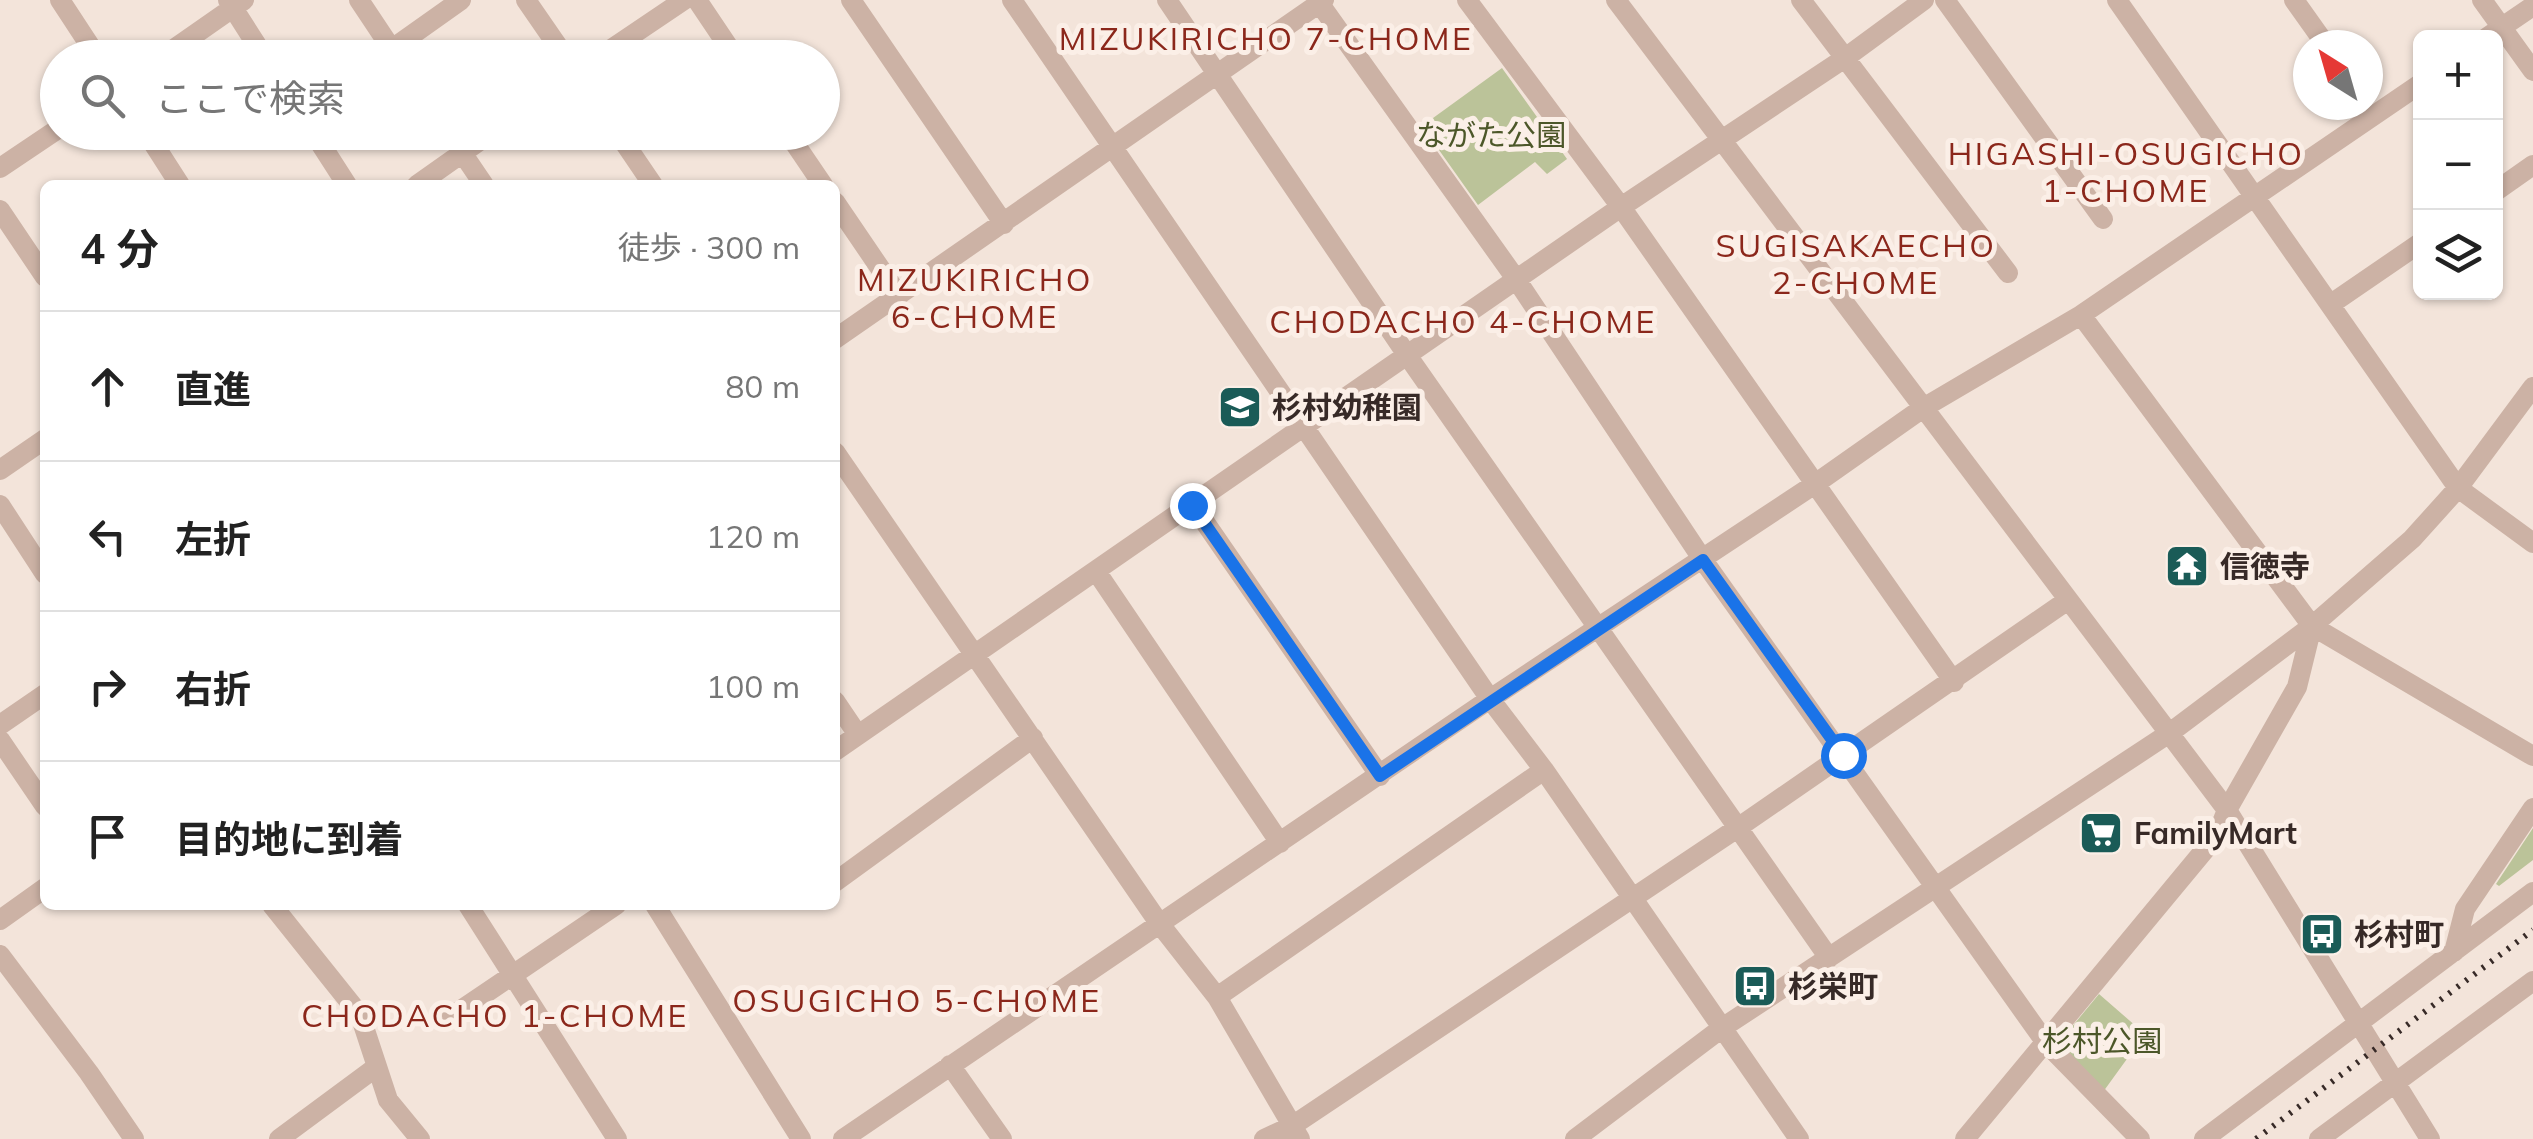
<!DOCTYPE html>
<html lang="ja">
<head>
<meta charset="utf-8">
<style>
	:root { --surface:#fff; --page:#f2f2f2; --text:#222; --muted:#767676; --line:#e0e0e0 }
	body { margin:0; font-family:Mulish,"Noto Sans JP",sans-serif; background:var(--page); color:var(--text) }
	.controls { position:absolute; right:30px; top:30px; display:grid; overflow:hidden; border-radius:15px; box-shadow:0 2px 8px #0004 }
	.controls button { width:90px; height:90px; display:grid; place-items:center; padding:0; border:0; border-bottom:2px solid var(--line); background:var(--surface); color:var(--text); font:50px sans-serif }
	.compass { position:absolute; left:2293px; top:30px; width:90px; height:90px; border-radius:50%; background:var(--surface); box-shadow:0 2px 8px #0004; rotate:323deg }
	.stop { position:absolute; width:30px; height:30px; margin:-22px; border:8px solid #1a73e8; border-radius:50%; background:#fff }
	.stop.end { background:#1a73e8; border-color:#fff; box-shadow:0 2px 10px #0008 }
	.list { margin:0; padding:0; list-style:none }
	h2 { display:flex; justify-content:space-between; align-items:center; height:130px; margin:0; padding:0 40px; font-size:42px }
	h2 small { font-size:32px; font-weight:400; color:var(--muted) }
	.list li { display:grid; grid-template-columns:65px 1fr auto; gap:30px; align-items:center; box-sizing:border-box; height:150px; padding:0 40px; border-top:2px solid var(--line) }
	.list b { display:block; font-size:38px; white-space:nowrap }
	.list em { font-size:32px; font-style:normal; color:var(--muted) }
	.icon { flex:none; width:55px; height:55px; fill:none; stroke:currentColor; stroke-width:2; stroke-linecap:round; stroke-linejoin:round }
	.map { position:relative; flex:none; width:2533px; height:1139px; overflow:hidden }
	.search { position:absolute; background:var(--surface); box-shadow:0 2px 8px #0004; left:40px; top:40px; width:800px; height:110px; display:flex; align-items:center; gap:25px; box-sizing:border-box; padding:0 35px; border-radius:55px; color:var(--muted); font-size:38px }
	.panel { position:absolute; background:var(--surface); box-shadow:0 2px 8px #0004; left:40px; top:180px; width:800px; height:730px; border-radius:15px }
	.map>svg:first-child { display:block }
	.green { fill:#bbc399 }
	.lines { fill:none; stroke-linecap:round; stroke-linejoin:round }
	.minor { stroke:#ccb2a5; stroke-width:20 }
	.rail { stroke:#372a27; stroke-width:6; stroke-dasharray:2.5 8; stroke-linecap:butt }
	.route { stroke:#1a73e8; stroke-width:12 }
	.labels { text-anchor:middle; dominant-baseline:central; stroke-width:10; stroke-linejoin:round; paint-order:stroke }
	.park-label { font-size:30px; fill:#4c5729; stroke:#fbefe7 }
	.poi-label { font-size:30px; font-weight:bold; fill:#372a27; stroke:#fbefe7; text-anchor:start }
	.neighbourhood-label { font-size:32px; letter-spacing:2.5px; fill:#8b271b; stroke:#fbefe7 }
</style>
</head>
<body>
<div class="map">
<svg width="2533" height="1139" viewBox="0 0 2533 1139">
	<rect width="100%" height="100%" fill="#f3e4da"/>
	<!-- green -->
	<path class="green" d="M 1502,68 L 1567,159 L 1547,174 L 1535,162 L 1478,205 L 1422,126 Z
		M 2533,828 L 2533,860 L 2499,886 L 2496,884 Z
		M 2099,994 L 2145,1034 L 2103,1092 L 2062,1050 L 2061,1040 Z"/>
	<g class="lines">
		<!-- minor -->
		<path class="minor" d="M 60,0 L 98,58
			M 228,0 L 265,58
			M 359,0 L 397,57
			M 526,0 L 566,58
			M 697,0 L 736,58
			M 851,0 L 1004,224
			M 1012,0 L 1490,699 L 1544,770 L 1799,1139
			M 1167,0 L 1407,355 L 1829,958
			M 1317,0 L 1516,279 L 1703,560 L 2046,1043 L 2140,1139
			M 1467,0 L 1621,207 L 1954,682
			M 1616,0 L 2227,810 L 2430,1139
			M 1801,0 L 2008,273
			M 1945,0 L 2103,219
			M 2117,0 L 2458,488 L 2533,543
			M 2294,0 L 2326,45
			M 2482,0 L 2533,71
			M 2486,38 L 2533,6
			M 392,49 L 461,0
			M 161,58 L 244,0
			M 598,58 L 684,0
			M 146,132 L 180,185
			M 313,132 L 347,185
			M 448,132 L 484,185
			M 617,132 L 653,185
			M 787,132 L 823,185
			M 0,168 L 58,129
			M 417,185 L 492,132
			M 2496,191 L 2533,165
			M 835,202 L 899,296
			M 0,210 L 45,277
			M 2331,304 L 2420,243
			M 2081,315 L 2312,626 L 2533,756
			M 835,339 L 1324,0
			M 835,452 L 1159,923 L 1217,997 L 1300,1139
			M 0,470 L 45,439
			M 0,505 L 45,574
			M 1193,505 L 1380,776
			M 1096,571 L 1280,843
			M 835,701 L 858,735
			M 0,725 L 45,694
			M 0,740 L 45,806
			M 835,751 L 1621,207 L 1845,58 L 1924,0
			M 835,882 L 1033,738
			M 272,905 L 360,1015 L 388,1100 L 420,1139
			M 468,905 L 617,1139
			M 655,905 L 801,1139
			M 0,920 L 45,888
			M 2454,952 L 2465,909 L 2533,808
			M 0,955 L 89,1073 L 134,1139
			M 1217,997 L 1544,770
			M 452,1016 L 616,905
			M 950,1065 L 1002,1139
			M 279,1139 L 375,1068
			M 843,1139 L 1490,699 L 1815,484 L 1923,408 L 2081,315 L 2420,84
			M 1264,1139 L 1292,1126 L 1736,829 L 2068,600
			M 1575,1139 L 1722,1028 L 2171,732 L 2312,626 L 2412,539 L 2458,488 L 2533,387
			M 1965,1139 L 2217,835 L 2227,810 L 2297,687 L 2312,626
			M 2204,1139 L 2533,892
			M 2319,1139 L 2533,981"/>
		<!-- rail -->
		<path class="rail" d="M 2256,1139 L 2533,930"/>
	</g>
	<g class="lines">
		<!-- route -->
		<path class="route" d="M 1192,505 L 1380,776 L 1703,560 L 1843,755"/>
	</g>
	<!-- icons -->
	<defs>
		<g id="school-square" transform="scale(2.25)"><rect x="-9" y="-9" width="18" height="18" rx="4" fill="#1a5b57" stroke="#fbefe7"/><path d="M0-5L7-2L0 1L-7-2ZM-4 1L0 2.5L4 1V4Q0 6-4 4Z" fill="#fff"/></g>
		<g id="temple-square" transform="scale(2.25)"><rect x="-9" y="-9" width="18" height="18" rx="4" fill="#1a5b57" stroke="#fbefe7"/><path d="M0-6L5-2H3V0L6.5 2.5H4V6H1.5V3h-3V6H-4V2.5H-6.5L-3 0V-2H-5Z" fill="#fff"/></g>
		<g id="supermarket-square" transform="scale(2.25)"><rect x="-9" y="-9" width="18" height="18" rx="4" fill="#1a5b57" stroke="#fbefe7"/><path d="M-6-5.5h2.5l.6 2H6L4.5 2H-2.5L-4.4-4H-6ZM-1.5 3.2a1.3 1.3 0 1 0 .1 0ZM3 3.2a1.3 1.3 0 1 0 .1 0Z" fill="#fff"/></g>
		<g id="bus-square" transform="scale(2.25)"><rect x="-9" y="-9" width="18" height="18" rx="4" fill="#1a5b57" stroke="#fbefe7"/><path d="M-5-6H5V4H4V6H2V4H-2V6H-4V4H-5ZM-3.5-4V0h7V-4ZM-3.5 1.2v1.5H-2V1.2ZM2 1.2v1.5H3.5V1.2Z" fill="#fff"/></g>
	</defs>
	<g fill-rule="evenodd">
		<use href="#school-square" x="1240" y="407"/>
		<use href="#temple-square" x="2187" y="566"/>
		<use href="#supermarket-square" x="2101" y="833"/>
		<use href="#bus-square" x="2322" y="934"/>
		<use href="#bus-square" x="1755" y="986"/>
	</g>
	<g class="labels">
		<!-- park labels -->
		<g class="park-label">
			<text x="1491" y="135">ながた公園</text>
			<text x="2102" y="1041">杉村公園</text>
		</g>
		<!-- poi labels -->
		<g class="poi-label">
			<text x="1272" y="407">杉村幼稚園</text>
			<text x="2220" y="566">信徳寺</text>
			<text x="2134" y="833">FamilyMart</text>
			<text x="2354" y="934">杉村町</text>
			<text x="1788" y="986">杉栄町</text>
		</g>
		<!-- neighbourhood labels -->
		<g class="neighbourhood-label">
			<text x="1266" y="38">MIZUKIRICHO 7-CHOME</text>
			<text x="2126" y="153">HIGASHI-OSUGICHO<tspan x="2126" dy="37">1-CHOME</tspan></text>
			<text x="1856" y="245">SUGISAKAECHO<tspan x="1856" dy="37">2-CHOME</tspan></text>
			<text x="975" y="279">MIZUKIRICHO<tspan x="975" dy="37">6-CHOME</tspan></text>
			<text x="1463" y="321">CHODACHO 4-CHOME</text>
			<text x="917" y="1000">OSUGICHO 5-CHOME</text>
			<text x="495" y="1015">CHODACHO 1-CHOME</text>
		</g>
	</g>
</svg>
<div class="controls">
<button>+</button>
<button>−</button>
<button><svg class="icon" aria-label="layers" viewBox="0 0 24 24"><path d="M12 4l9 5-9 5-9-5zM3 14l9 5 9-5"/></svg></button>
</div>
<svg class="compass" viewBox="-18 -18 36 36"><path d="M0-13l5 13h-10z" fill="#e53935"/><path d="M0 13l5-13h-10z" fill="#767676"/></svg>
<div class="stop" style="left:1843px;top:755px"></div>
<div class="stop end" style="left:1192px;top:505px"></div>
<div class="search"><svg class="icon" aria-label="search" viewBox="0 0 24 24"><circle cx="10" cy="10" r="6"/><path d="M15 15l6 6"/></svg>ここで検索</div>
<section class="panel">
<h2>4 分<small>徒歩 · 300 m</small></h2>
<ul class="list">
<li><svg class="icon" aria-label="ahead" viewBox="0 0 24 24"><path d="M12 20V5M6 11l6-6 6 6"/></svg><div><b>直進</b></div><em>80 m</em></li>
<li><svg class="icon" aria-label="left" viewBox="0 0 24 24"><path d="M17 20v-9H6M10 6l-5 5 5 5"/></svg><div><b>左折</b></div><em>120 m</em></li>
<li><svg class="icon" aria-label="right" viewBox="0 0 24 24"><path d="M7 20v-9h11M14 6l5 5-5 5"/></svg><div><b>右折</b></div><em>100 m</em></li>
<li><svg class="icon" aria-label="arrive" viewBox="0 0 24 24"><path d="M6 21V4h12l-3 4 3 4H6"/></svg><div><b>目的地に到着</b></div></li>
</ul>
</section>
</div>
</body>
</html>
